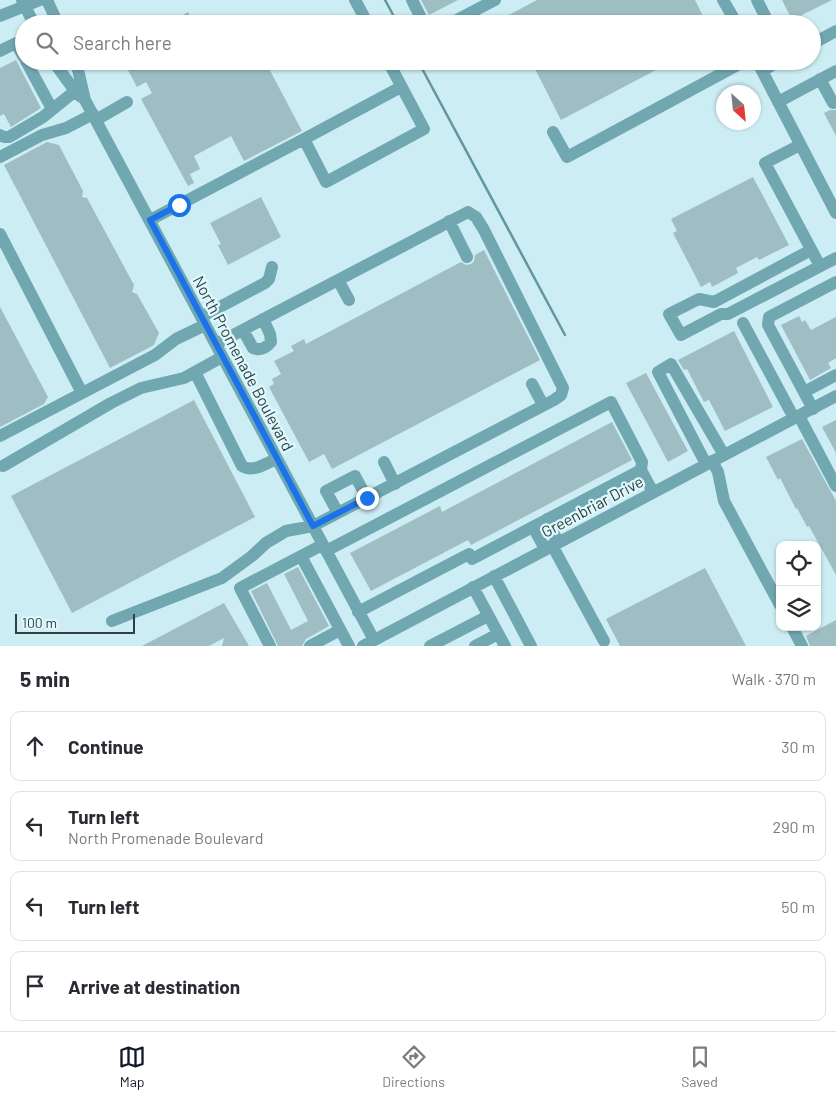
<!DOCTYPE html>
<html lang="en">
<head>
<meta charset="utf-8">
<style>
	:root { --surface:#fff; --page:#f2f2f3; --text:#2b2b33; --muted:#7c7c81; --line:#e1e1e2; --accent:#111827 }
	body { margin:0; font-family:Barlow,sans-serif; background:var(--page); color:var(--text) }
	.controls { position:absolute; right:15px; bottom:15px; display:grid; overflow:hidden; border-radius:10px; box-shadow:0 1px 4px #0004 }
	.controls button { width:45px; height:45px; display:grid; place-items:center; padding:0; border:0; border-bottom:1px solid var(--line); background:var(--surface); color:var(--text); font:25px sans-serif }
	.compass { position:absolute; left:716px; top:85px; width:45px; height:45px; border-radius:50%; background:var(--surface); box-shadow:0 1px 4px #0004; rotate:153deg }
	.scale { position:absolute; left:15px; bottom:12px; width:120px; box-sizing:border-box; padding-left:5px; border:2px solid #323f42; border-top:0; font-size:14px; line-height:18px; white-space:nowrap; color:#323f42; -webkit-text-stroke:4px #dff9fe; paint-order:stroke }
	.stop { position:absolute; width:15px; height:15px; margin:-11px; border:4px solid #1a73e8; border-radius:50%; background:#fff }
	.stop.end { background:#1a73e8; border-color:#fff; box-shadow:0 1px 5px #0008 }
	.list { margin:0; padding:0; list-style:none }
	h2 { display:flex; justify-content:space-between; align-items:center; height:65px; margin:0; padding:0 20px; font-size:21px }
	h2 small { font-size:16px; font-weight:400; color:var(--muted) }
	.list li { display:grid; grid-template-columns:32px 1fr auto; gap:15px; align-items:center; box-sizing:border-box; height:70px; margin:0 10px 10px; padding:0 10px; border:1px solid var(--line); border-radius:10px }
	.list b { display:block; font-size:19px; white-space:nowrap }
	.list p { margin:0; font-size:16px; white-space:nowrap; color:var(--muted) }
	.list em { font-size:16px; font-style:normal; color:var(--muted) }
	.icon { flex:none; width:28px; height:28px; fill:none; stroke:currentColor; stroke-width:2; stroke-linecap:round; stroke-linejoin:round }
	.map { position:relative; flex:none; width:836px; height:646px; overflow:hidden }
	.search { position:absolute; background:var(--surface); box-shadow:0 1px 4px #0004; left:15px; right:15px; top:15px; height:55px; display:flex; align-items:center; gap:12px; box-sizing:border-box; padding:0 18px; border-radius:28px; color:var(--muted); font-size:19px }
	.sheet { height:385px; background:var(--surface) }
	nav { display:flex; justify-content:space-around; align-items:center; box-sizing:border-box; height:70px; border-top:1px solid var(--line); background:var(--surface); font-size:14px; color:var(--muted) }
	nav a { display:grid; justify-items:center; gap:2px }
	nav .on { color:var(--accent) }
	.map>svg:first-child { display:block }
	.lines { fill:none; stroke-linecap:round; stroke-linejoin:round }
	.stream { stroke:#63969f; stroke-width:2.5 }
	.building { fill:#9ebec4 }
	.minor { stroke:#71a7b1; stroke-width:12 }
	.route { stroke:#1a73e8; stroke-width:6 }
	.labels { text-anchor:middle; dominant-baseline:central; stroke-width:4.5; stroke-linejoin:round; paint-order:stroke }
	.street-label { font-size:16px; fill:#323f42; stroke:#dff9fe }
</style>
</head>
<body>
<div class="map">
<svg width="836" height="646" viewBox="0 0 836 646">
	<rect width="100%" height="100%" fill="#ccedf3"/>
	<g class="lines">
		<!-- stream -->
		<path class="stream" d="M 385,0 L 398,24
			M 418,61 L 565,335"/>
	</g>
	<!-- building -->
	<path class="building" d="M 421,0 L 458,0 L 429,15 Z
		M 537,0 L 695,0 L 707,24 L 511,24 L 507,16 Z
		M 782,0 L 832,0 L 792,20 Z
		M 188,12 L 194,24 L 179,24 L 176,19 Z
		M 241,16 L 245,24 L 225,24 Z
		M 16,60 L 41,108 L 11,127 L 4,114 L 0,116 L 0,68 Z
		M 123,61 L 265,61 L 302,131 L 244,161 L 231,136 L 194,156 L 200,169 L 190,174 L 194,183 L 188,186 L 141,99 L 152,93 L 146,82 L 137,87 Z
		M 531,61 L 673,61 L 561,120 Z
		M 830,110 L 836,110 L 836,136 L 824,113 Z
		M 47,142 L 59,145 L 83,191 L 82,197 L 87,198 L 134,285 L 132,292 L 137,294 L 159,333 L 154,345 L 110,368 L 4,165 Z
		M 753,177 L 789,245 L 759,260 L 757,257 L 736,268 L 738,273 L 712,287 L 710,282 L 701,287 L 673,233 L 677,231 L 671,219 Z
		M 261,197 L 281,237 L 228,265 L 218,245 L 221,244 L 210,223 Z
		M 484,250 L 540,360 L 332,469 L 324,454 L 309,462 L 269,387 L 274,384 L 272,379 L 281,374 L 274,361 L 294,351 L 291,346 L 304,339 L 306,344 L 461,262 L 466,265 L 471,264 L 474,261 L 475,255 Z
		M 0,307 L 48,397 L 44,404 L 0,427 Z
		M 799,316 L 802,322 L 805,320 L 811,330 L 836,317 L 836,358 L 828,363 L 831,368 L 810,380 L 781,325 Z
		M 734,331 L 773,407 L 725,431 L 709,400 L 704,402 L 687,369 L 684,370 L 678,360 Z
		M 646,373 L 688,451 L 668,462 L 626,383 Z
		M 194,400 L 255,517 L 72,613 L 11,496 Z
		M 836,420 L 836,453 L 822,427 Z
		M 612,422 L 632,460 L 471,545 L 468,540 L 371,591 L 350,553 L 440,506 L 442,512 Z
		M 802,439 L 836,501 L 836,575 L 809,526 L 807,527 L 797,508 L 796,509 L 780,478 L 778,480 L 766,457 Z
		M 298,567 L 329,626 L 306,639 L 302,646 L 278,646 L 251,591 L 267,583 L 291,630 L 308,621 L 284,574 Z
		M 705,568 L 746,646 L 620,646 L 606,619 Z
		M 224,603 L 249,646 L 222,646 L 224,638 L 209,646 L 142,646 Z
		M 836,620 L 836,646 L 810,646 L 806,636 Z"/>
	<g class="lines">
		<!-- minor -->
		<path class="minor" d="M 22,0 L 34,24
			M 47,0 L 58,24
			M 355,0 L 368,24
			M 412,0 L 424,24
			M 723,0 L 737,24
			M 757,0 L 769,24
			M 0,16 L 40,0
			M 449,24 L 495,0
			M 812,44 L 836,31
			M 0,51 L 16,43 L 24,57
			M 26,61 L 52,109
			M 53,61 L 75,91 L 81,97
			M 76,61 L 85,100 L 374,640
			M 757,61 L 836,213
			M 762,71 L 779,61
			M 820,79 L 833,103
			M 778,102 L 836,71
			M 96,120 L 127,102
			M 553,132 L 567,157 L 745,61
			M 0,135 L 4,137 L 9,137 L 43,117 L 75,91
			M 304,139 L 401,87
			M 800,145 L 765,163 L 820,266
			M 0,157 L 42,135 L 66,128 L 93,114
			M 150,220 L 304,139 L 326,182 L 424,129 L 388,61
			M 449,221 L 467,257
			M 0,234 L 82,393
			M 811,250 L 714,302 L 699,299 L 669,314 L 681,335 L 721,314 L 728,314 L 836,258
			M 338,280 L 349,300
			M 201,317 L 265,283 L 269,279 L 272,267
			M 743,323 L 794,418
			M 243,330 L 253,348 C 260,351 266,348 271,342 L 270,334 L 263,319
			M 195,372 L 242,466 C 253,473 266,463 276,459
			M 532,384 L 543,405
			M 804,392 L 836,375
			M 813,409 L 768,325 L 769,317 L 836,282
			M 799,416 L 836,486
			M 0,436 L 155,355 L 176,339 L 205,325
			M 712,461 L 718,472 L 724,501 L 780,605
			M 384,462 L 395,484
			M 706,464 L 658,372 L 671,364 L 724,455
			M 3,466 L 111,403 L 141,388 L 184,378 L 222,357
			M 338,513 L 326,491 L 355,476 L 367,498
			M 547,519 L 558,542
			M 533,527 L 545,549
			M 552,545 L 604,641
			M 326,551 L 611,402 L 642,462 L 641,470 L 653,492
			M 301,556 L 349,646
			M 472,559 L 641,470
			M 494,576 L 531,646
			M 473,587 L 505,646
			M 358,612 L 469,554
			M 112,621 L 222,578 L 252,556 L 266,543 L 286,531 L 313,526 L 554,400 L 561,395 L 563,388 L 484,230 L 476,217 L 468,212 L 216,344
			M 792,627 L 802,646
			M 270,646 L 240,588 L 322,545
			M 310,646 L 340,630
			M 363,646 L 836,396
			M 430,646 L 488,616
			M 475,646 L 498,634"/>
	</g>
	<g class="lines">
		<!-- route -->
		<path class="route" d="M 179,205 L 150,220 L 313,526 L 367,498"/>
	</g>
	<g class="labels">
		<!-- street labels -->
		<g class="street-label">
			<text transform="translate(244 363) rotate(62)">North Promenade Boulevard</text>
			<text transform="translate(592 506) rotate(-28)">Greenbriar Drive</text>
		</g>
	</g>
</svg>
<div class="controls">
<button><svg class="icon" aria-label="locate" viewBox="0 0 24 24"><circle cx="12" cy="12" r="6"/><path d="M12 2v4M12 18v4M2 12h4M18 12h4"/></svg></button>
<button><svg class="icon" aria-label="layers" viewBox="0 0 24 24"><path d="M12 4l9 5-9 5-9-5zM3 14l9 5 9-5"/></svg></button>
</div>
<svg class="compass" viewBox="-18 -18 36 36"><path d="M0-13l5 13h-10z" fill="#e53935"/><path d="M0 13l5-13h-10z" fill="#7c7c81"/></svg>
<div class="scale">100 m</div>
<div class="stop" style="left:179px;top:205px"></div>
<div class="stop end" style="left:367px;top:498px"></div>
<div class="search"><svg class="icon" aria-label="search" viewBox="0 0 24 24"><circle cx="10" cy="10" r="6"/><path d="M15 15l6 6"/></svg>Search here</div>
</div>
<section class="sheet">
<h2>5 min<small>Walk · 370 m</small></h2>
<ul class="list">
<li><svg class="icon" aria-label="ahead" viewBox="0 0 24 24"><path d="M12 20V5M6 11l6-6 6 6"/></svg><div><b>Continue</b></div><em>30 m</em></li>
<li><svg class="icon" aria-label="left" viewBox="0 0 24 24"><path d="M17 20v-9H6M10 6l-5 5 5 5"/></svg><div><b>Turn left</b><p>North Promenade Boulevard</p></div><em>290 m</em></li>
<li><svg class="icon" aria-label="left" viewBox="0 0 24 24"><path d="M17 20v-9H6M10 6l-5 5 5 5"/></svg><div><b>Turn left</b></div><em>50 m</em></li>
<li><svg class="icon" aria-label="arrive" viewBox="0 0 24 24"><path d="M6 21V4h12l-3 4 3 4H6"/></svg><div><b>Arrive at destination</b></div></li>
</ul>
</section>
<nav>
<a class="on"><svg class="icon" aria-label="map" viewBox="0 0 24 24"><path d="M3 6l6-2 6 2 6-2v14l-6 2-6-2-6 2zM9 4v14M15 6v14"/></svg>Map</a>
<a><svg class="icon" aria-label="directions" viewBox="0 0 24 24"><path d="M12 3l9 9-9 9-9-9zM9 14v-3h6M13 9l2 2-2 2"/></svg>Directions</a>
<a><svg class="icon" aria-label="saved" viewBox="0 0 24 24"><path d="M7 4h10v16l-5-4-5 4z"/></svg>Saved</a>
</nav>
</body>
</html>
